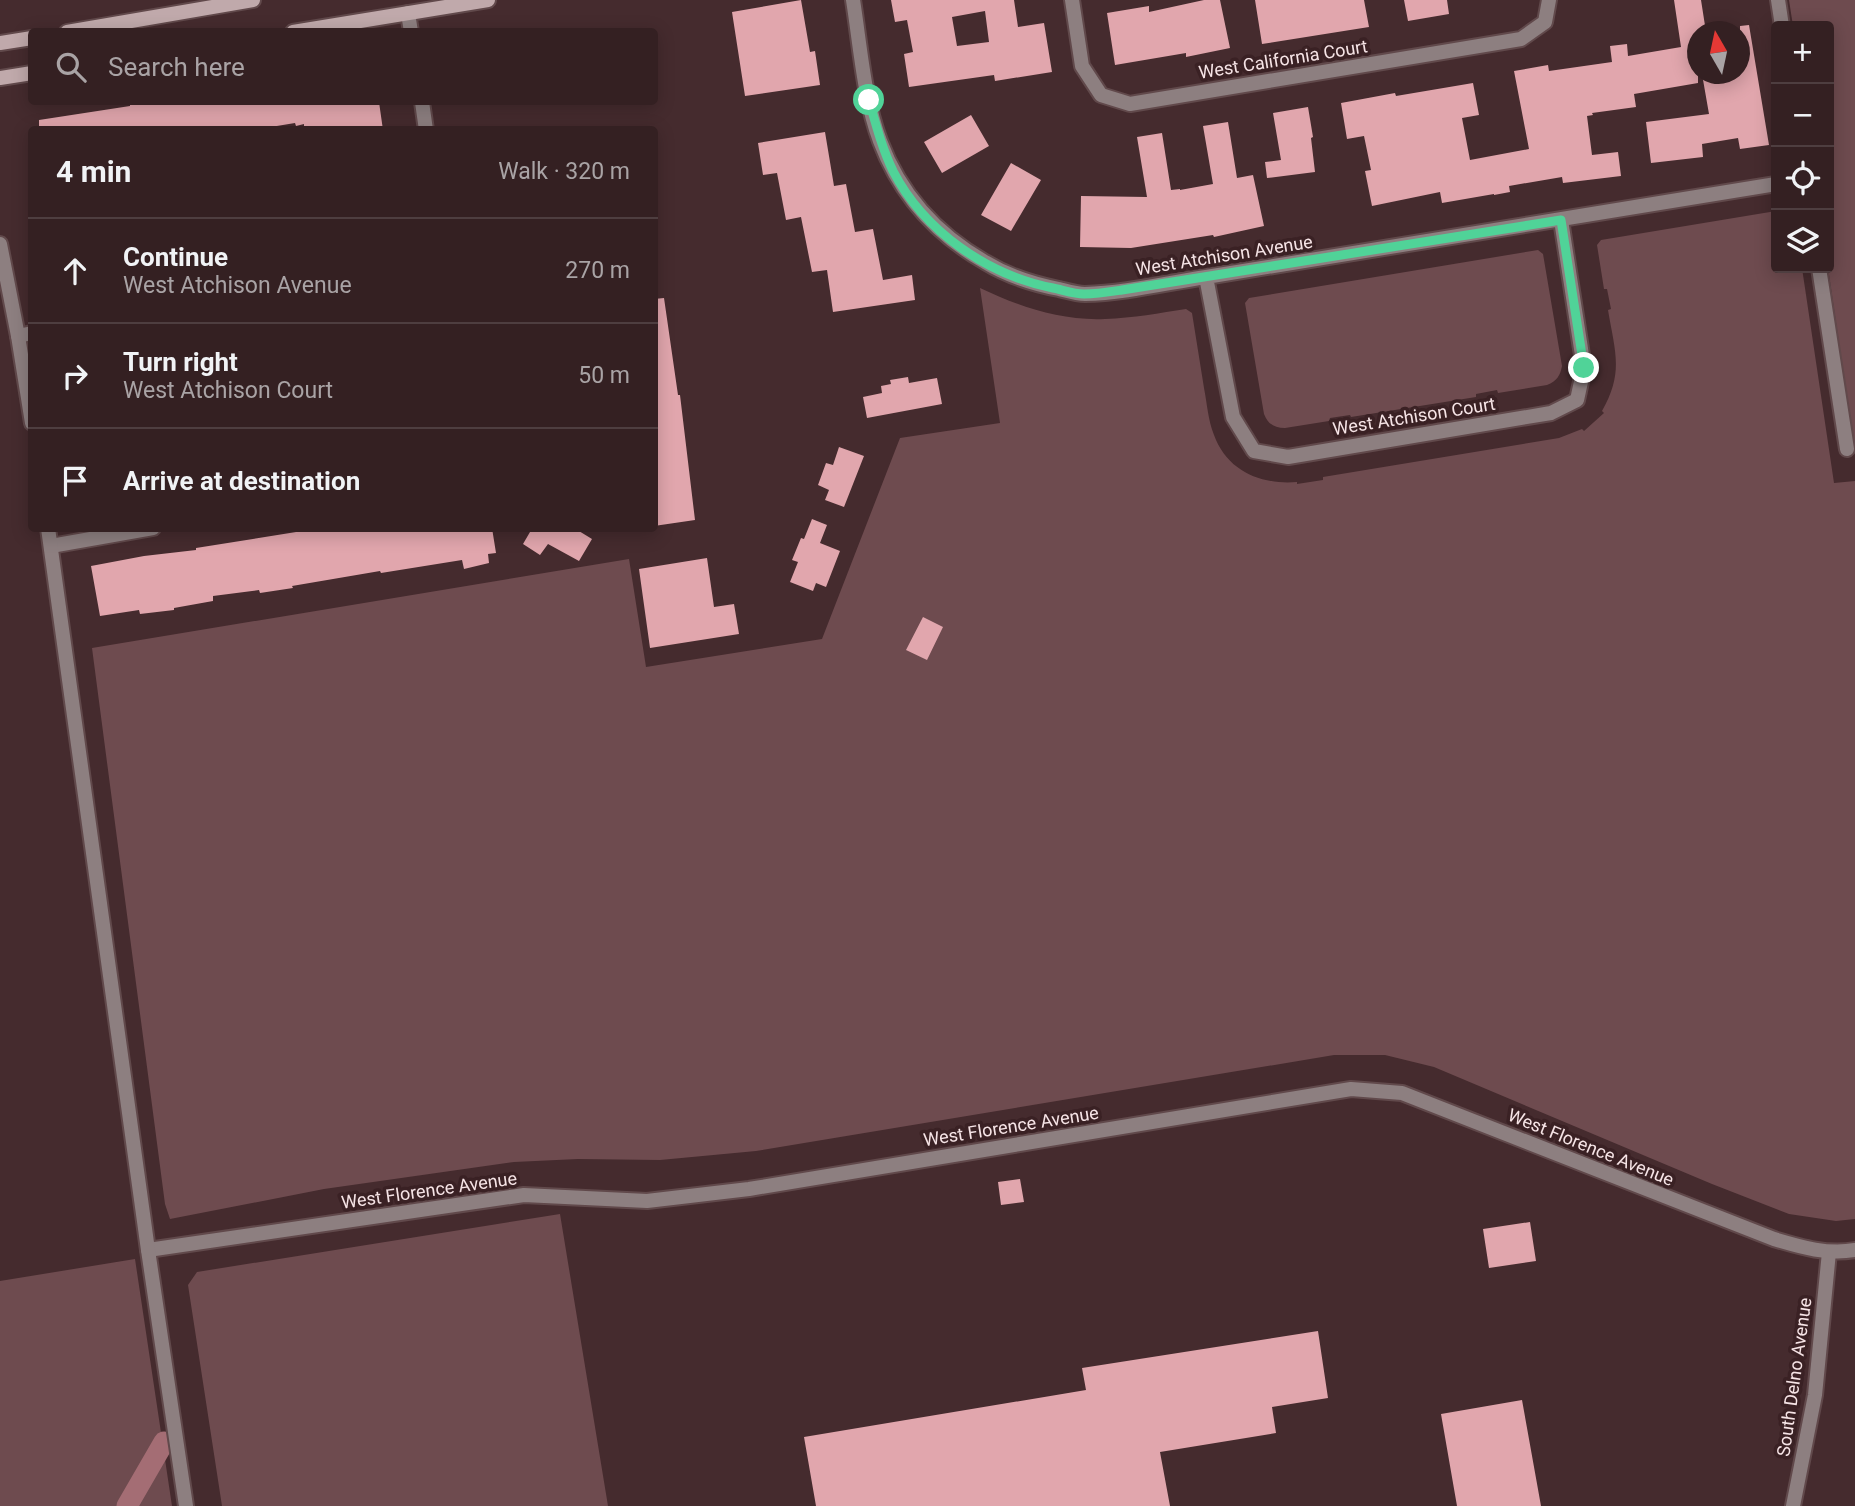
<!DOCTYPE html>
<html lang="en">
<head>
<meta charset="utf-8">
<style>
	:root { --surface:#342022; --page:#3f2d2f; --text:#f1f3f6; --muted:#a9a3a5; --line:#4e3e40 }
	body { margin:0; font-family:Roboto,sans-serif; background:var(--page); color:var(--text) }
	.controls { position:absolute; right:21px; top:21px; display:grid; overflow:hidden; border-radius:7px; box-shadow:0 4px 18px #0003 }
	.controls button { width:63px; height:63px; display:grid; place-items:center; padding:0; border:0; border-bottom:2px solid var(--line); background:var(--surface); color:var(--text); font:35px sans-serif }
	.compass { position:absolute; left:1687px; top:21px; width:63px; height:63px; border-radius:50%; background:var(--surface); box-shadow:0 4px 18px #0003; rotate:351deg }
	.stop { position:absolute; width:21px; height:21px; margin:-16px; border:5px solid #50d398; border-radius:50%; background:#fff }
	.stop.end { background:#50d398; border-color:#fff; box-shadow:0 2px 7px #0008 }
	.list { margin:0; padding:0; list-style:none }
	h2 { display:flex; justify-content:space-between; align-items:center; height:91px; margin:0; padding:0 28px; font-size:30px }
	h2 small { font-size:23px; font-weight:400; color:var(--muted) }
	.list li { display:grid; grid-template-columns:46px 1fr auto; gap:21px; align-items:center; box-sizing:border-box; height:105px; padding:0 28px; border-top:2px solid var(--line) }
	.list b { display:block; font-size:26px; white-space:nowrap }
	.list p { margin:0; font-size:23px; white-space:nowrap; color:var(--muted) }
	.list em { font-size:23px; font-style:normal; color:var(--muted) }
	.icon { flex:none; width:38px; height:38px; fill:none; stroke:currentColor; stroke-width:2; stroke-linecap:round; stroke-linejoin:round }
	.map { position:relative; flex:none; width:1855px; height:1506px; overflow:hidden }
	.search { position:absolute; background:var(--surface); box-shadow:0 4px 18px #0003; left:28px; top:28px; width:630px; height:77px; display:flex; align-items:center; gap:18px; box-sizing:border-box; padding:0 24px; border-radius:7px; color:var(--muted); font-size:26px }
	.panel { position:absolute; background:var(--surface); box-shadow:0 4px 18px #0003; left:28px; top:126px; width:630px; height:406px; border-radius:7px }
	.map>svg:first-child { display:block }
	.green { fill:#6e4b4f }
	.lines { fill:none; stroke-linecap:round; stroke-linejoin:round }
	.canal { stroke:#a46d74; stroke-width:21 }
	.building { fill:#e1a6ad; fill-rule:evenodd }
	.minor-casing { stroke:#61494b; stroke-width:18 }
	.tertiary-casing { stroke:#61494b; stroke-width:18 }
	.secondary-casing { stroke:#61494b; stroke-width:18 }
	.minor { stroke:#8d7f80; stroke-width:14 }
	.tertiary { stroke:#8d7f80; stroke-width:14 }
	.secondary { stroke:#c0a9ab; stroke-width:14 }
	.route { stroke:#50d398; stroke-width:9 }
	.labels { text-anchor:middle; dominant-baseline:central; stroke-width:7; stroke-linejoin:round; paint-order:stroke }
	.street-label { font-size:18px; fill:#f6e4e6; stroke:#3a2124 }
</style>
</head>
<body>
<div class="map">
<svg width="1855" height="1506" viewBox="0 0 1855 1506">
	<rect width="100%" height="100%" fill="#452b2e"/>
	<!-- green -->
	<path class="green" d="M 1789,0 L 1855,0 L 1855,452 L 1828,268 L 1829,26 L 1793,26 Z
		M 1776,211 L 1776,268 L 1802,268 L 1834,483 L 1855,481 L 1855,1219 L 1836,1221 L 1789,1214 L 1712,1184 L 1434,1067 L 1385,1055 L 1334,1055 L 756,1151 L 660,1160 L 578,1159 L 514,1162 L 324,1189 L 170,1219 L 165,1204 L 92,648 L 629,559 L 646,667 L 822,639 L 900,438 L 1000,423 L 980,288 C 1020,307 1061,321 1105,319 C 1133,318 1160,313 1186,309 L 1192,313 C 1196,338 1200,363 1204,388 C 1207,403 1208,420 1214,435 C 1227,471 1261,485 1297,482 L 1297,484 L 1323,480 L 1323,477 L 1559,438 L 1582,429 L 1584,431 L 1604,413 L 1602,411 C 1624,372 1615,352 1608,310 L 1611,309 L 1607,289 L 1604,289 L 1597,245 L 1601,240 Z
		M 1538,250 L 1543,254 L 1562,366 C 1560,376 1557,381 1547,385 L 1498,393 L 1497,390 L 1476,394 L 1476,397 L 1351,417 L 1350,415 L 1330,418 L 1329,421 L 1285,428 C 1274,428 1268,424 1264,414 L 1245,303 L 1249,298 Z
		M 560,1214 L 608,1506 L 222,1506 L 188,1285 L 197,1272 Z
		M 135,1259 L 172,1506 L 0,1506 L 0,1281 Z"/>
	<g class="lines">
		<!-- canal -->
		<path class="canal" d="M 127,1506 L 164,1442"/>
	</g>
	<!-- building -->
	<path class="building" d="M 801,0 L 810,52 L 815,51 L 820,85 L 745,96 L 732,12 Z
		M 891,0 L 1014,0 L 1018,27 L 1044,23 L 1052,72 L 995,81 L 994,75 L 909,87 L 904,54 L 913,52 L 907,20 L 895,22 ZM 985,11 L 989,42 L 957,46 L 952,17 Z
		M 1204,0 L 1220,0 L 1230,48 L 1186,57 L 1186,53 L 1115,65 L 1107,13 L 1149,6 L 1149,12 Z
		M 1255,0 L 1364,0 L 1369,27 L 1262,44 Z
		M 1404,0 L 1447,0 L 1449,14 L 1408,21 Z
		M 1674,0 L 1701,0 L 1706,32 L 1698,32 L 1698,83 L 1634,94 L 1636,107 L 1592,113 L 1593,115 L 1587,116 L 1592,155 L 1618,152 L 1621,176 L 1563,183 L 1562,177 L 1509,186 L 1510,192 L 1494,195 L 1494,194 L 1442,203 L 1440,192 L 1372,206 L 1365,171 L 1371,170 L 1364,136 L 1347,139 L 1341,103 L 1395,93 L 1396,96 L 1473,83 L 1479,115 L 1462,118 L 1470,160 L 1529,149 L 1514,71 L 1548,65 L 1549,71 L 1612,62 L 1610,46 L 1627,44 L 1628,56 L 1681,47 Z
		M 1749,25 L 1769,145 L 1740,149 L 1738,138 L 1702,144 L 1703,157 L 1651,163 L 1646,122 L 1709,114 L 1702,74 L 1740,74 L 1740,26 Z
		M 130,102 L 379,102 L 383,130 L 304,130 L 304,124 L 296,126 L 295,123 L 253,130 L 39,130 L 39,120 L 130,106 Z
		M 1308,107 L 1313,137 L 1311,138 L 1315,172 L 1267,178 L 1265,162 L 1281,160 L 1273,113 Z
		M 971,115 L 989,146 L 942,173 L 924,142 Z
		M 1228,122 L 1237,178 L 1253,175 L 1264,226 L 1214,237 L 1213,235 L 1131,248 L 1080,247 L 1081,196 L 1147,197 L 1137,137 L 1162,133 L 1171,190 L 1180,189 L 1180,190 L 1213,184 L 1203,126 Z
		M 825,132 L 834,186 L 846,184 L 855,232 L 873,229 L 883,280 L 912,275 L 915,300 L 833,312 L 827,270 L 812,272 L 801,217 L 786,220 L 777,173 L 763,175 L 758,143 Z
		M 1011,163 L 1041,180 L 1011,231 L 981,215 Z
		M 664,298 L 678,395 L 680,395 L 695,520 L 654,526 L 654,299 Z
		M 908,377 L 909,383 L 937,378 L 942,404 L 867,418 L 863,397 L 882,393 L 881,386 L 891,384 L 890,380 Z
		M 839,447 L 864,456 L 844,507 L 825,500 L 829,490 L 818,485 L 826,463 L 833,465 Z
		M 812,519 L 827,525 L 820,543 L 840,551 L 826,587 L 816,583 L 813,591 L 790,582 L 798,562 L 792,560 L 801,538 L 804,539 Z
		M 321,528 L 492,528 L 496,553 L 488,554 L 489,563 L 464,569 L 462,560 L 381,573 L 380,571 L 292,586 L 293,588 L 260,593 L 259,590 L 213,596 L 213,601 L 174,608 L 174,610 L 140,614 L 139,610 L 100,616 L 91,566 L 144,556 L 196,550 L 196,548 Z
		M 525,528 L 574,528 L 592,539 L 579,561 L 548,544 L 540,555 L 523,544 L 530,532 Z
		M 707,558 L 714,607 L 734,604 L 739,634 L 650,648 L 639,569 Z
		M 923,617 L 943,627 L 927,660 L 906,650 Z
		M 1020,1179 L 1024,1202 L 1001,1205 L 998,1182 Z
		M 1530,1222 L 1536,1261 L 1489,1268 L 1483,1229 Z
		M 1318,1331 L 1328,1398 L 1272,1407 L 1276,1433 L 1160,1452 L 1170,1506 L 816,1506 L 804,1437 L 1086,1390 L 1082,1368 Z
		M 1522,1400 L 1541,1506 L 1457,1506 L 1441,1414 Z"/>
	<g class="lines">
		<!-- minor casing -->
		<g class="minor-casing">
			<path id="minor" d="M 853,0 C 860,44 864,99 880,141 C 900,194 936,234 985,262 C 1008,276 1033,284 1059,289 C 1067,291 1077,294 1085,294 C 1125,293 1166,283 1206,277 L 1776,184
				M 1072,0 L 1082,66 L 1101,95 L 1130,104 L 1521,39 L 1545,22 L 1549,0
				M 1778,0 L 1782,26
				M 408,13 L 411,32
				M 422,102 L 426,130
				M 1819,268 L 1847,449
				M 1206,277 L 1233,417 L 1254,451 L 1288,457 L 1551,413 L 1577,400 L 1584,368 L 1561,220
				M 18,336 L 32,333
				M 51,546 L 153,528
				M 148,1250 L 524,1195 L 647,1201 L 749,1189 L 1351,1089 L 1402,1093 L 1774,1239 C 1801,1247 1827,1255 1855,1250
				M 1793,1506 L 1815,1395 L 1829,1252"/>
		</g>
		<!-- tertiary casing -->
		<g class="tertiary-casing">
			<path id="tertiary" d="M 0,244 L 18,336 L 32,423
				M 48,528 L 148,1250 L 186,1506"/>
		</g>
		<!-- secondary casing -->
		<g class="secondary-casing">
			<path id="secondary" d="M 67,32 L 253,0
				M 293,32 L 488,0
				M 0,43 L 32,38
				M 0,78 L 32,73"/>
		</g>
		<!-- minor -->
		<use href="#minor" class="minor"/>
		<!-- tertiary -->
		<use href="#tertiary" class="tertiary"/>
		<!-- secondary -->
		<use href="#secondary" class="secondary"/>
	</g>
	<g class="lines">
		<!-- route -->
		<path class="route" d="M 869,100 C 876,125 882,148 893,171 C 924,231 987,275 1053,288 C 1063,290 1074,294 1084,294 C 1097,294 1109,292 1122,290 L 1561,220 L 1584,368"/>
	</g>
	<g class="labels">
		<!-- street labels -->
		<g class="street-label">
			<text transform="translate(1283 59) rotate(-9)">West California Court</text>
			<text transform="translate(1224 255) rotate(-9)">West Atchison Avenue</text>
			<text transform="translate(1414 416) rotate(-9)">West Atchison Court</text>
			<text transform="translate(1011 1126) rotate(-9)">West Florence Avenue</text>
			<text transform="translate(1591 1147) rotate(22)">West Florence Avenue</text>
			<text transform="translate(429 1190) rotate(-8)">West Florence Avenue</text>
			<text transform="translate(1794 1377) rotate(-82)">South Delno Avenue</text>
		</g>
	</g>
</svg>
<div class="controls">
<button>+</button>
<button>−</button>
<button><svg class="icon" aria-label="locate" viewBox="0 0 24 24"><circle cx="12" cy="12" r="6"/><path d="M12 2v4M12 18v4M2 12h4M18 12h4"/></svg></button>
<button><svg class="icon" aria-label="layers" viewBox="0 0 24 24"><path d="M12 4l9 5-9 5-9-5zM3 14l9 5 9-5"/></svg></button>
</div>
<svg class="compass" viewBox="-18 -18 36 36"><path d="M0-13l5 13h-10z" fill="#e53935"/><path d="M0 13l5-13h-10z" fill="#a9a3a5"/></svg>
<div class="stop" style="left:869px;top:100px"></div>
<div class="stop end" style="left:1584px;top:368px"></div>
<div class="search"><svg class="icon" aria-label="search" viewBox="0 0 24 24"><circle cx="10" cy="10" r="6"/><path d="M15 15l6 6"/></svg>Search here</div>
<section class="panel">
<h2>4 min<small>Walk · 320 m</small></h2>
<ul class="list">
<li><svg class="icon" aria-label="ahead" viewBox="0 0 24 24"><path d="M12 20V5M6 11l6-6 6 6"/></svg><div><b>Continue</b><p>West Atchison Avenue</p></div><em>270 m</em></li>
<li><svg class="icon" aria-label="right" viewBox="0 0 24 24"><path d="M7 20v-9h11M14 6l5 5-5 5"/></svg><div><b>Turn right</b><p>West Atchison Court</p></div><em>50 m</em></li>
<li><svg class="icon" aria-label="arrive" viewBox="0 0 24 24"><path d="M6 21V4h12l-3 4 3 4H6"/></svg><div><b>Arrive at destination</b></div></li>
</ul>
</section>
</div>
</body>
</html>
